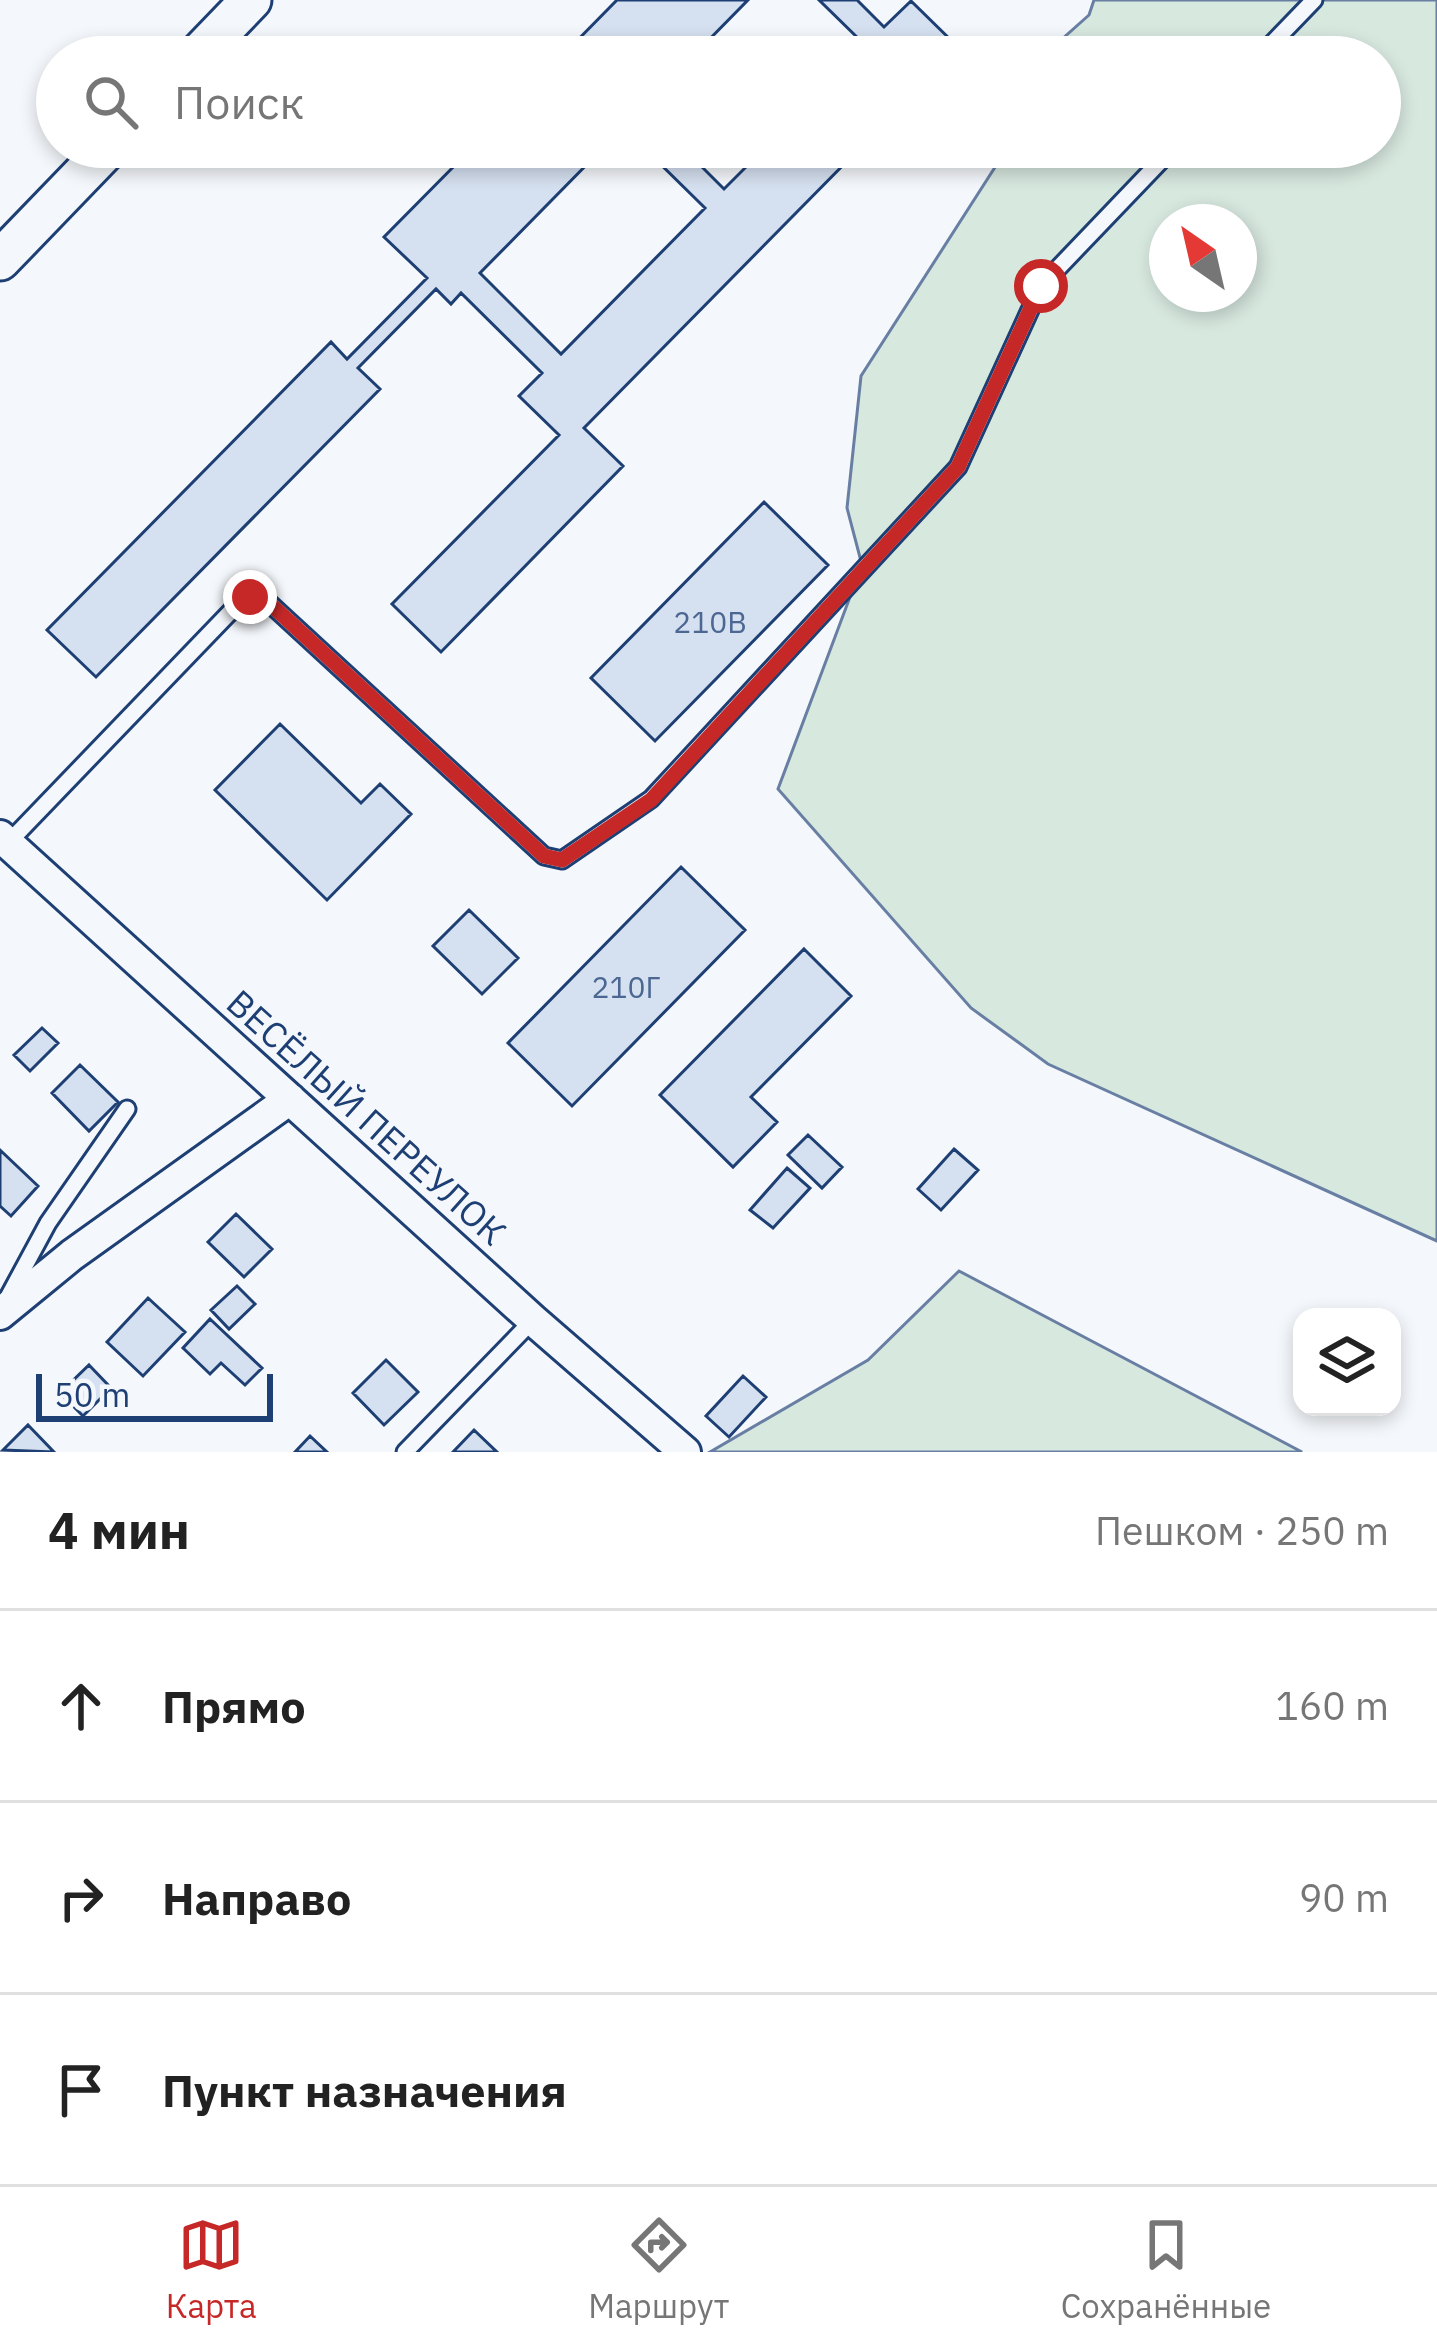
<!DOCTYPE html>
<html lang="ru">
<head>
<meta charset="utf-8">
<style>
	:root { --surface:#fff; --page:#f2f2f2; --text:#222; --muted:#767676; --line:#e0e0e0; --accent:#c62828 }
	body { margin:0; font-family:"IBM Plex Sans",sans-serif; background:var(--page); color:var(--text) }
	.controls { position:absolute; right:36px; bottom:36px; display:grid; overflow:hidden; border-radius:24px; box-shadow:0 6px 18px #0003 }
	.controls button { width:108px; height:108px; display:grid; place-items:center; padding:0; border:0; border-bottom:3px solid var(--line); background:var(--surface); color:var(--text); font:60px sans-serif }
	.compass { position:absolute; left:1149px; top:204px; width:108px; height:108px; border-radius:50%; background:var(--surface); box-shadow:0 6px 18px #0003; rotate:326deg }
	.scale { position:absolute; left:36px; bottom:30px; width:237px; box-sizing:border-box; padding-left:12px; border:6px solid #1d3f73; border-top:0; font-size:33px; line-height:42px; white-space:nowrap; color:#1d3f73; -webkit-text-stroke:9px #f4f7fb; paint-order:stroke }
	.stop { position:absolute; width:36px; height:36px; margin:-27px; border:9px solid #c62828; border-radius:50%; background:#fff }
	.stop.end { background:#c62828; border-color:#fff; box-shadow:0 3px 12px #0008 }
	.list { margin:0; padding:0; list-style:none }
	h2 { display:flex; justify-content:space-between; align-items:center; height:156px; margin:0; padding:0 48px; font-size:51px }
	h2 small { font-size:39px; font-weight:400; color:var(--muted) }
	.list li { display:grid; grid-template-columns:78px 1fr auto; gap:36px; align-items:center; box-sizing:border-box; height:192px; padding:0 48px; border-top:3px solid var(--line) }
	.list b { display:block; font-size:45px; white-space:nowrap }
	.list em { font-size:39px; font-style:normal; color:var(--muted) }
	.icon { flex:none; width:66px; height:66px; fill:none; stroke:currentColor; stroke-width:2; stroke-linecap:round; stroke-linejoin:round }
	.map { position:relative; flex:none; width:1437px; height:1452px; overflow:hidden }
	.search { position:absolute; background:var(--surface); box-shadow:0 6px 18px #0003; left:36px; right:36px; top:36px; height:132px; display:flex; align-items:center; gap:30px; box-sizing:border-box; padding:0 42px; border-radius:66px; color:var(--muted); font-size:45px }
	.sheet { height:732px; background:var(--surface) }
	nav { display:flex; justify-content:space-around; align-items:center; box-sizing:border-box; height:168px; border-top:3px solid var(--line); background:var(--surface); font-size:33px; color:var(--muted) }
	nav a { display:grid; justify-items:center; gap:6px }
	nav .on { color:var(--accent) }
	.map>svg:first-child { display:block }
	.green { fill:#d7e8df; stroke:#687fa3; stroke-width:3; fill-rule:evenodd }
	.building { fill:#d5e0f0; stroke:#1d3f73; stroke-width:3 }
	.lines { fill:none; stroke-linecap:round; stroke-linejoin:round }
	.lane-casing { stroke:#1d3f73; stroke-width:21 }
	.street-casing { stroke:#1d3f73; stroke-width:36 }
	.secondary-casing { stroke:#1d3f73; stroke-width:45 }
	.lane { stroke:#f4f7fb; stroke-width:15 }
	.street { stroke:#f4f7fb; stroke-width:30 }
	.secondary { stroke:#f4f7fb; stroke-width:39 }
	.route { stroke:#c62828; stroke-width:15 }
	.labels { text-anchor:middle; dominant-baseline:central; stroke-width:9; stroke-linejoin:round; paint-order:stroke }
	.number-label { font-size:30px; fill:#4b6792 }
	.street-label { font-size:36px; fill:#1d3f73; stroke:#f4f7fb }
</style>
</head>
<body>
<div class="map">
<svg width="1437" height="1452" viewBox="0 0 1437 1452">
	<rect width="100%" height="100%" fill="#f4f7fb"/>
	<!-- green -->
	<path class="green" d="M 1094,0 L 1437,0 L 1437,1241 L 1048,1064 L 971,1008 L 778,789 L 862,565 L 847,508 L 861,376 L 1008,147 L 1380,147 L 1380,57 L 1042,57 L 1089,15 ZM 1167,222 L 1239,222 L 1239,294 L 1167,294 Z
		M 959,1271 L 1302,1452 L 710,1452 L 868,1360 Z"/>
	<!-- building -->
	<path class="building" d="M 617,0 L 748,0 L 692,57 L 561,57 Z
		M 819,0 L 857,0 L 884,27 L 911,1 L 959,48 L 950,57 L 855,57 L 866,46 Z
		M 473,147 L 604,147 L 480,273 L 561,354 L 705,208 L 643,147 L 682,147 L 724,189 L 766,147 L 861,147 L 584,428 L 623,466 L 441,652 L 392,604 L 559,435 L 519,396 L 542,373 L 461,293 L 451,304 L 436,289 L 358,368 L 380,389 L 96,677 L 47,630 L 331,342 L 347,359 L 427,278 L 384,237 Z
		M 764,502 L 828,565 L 655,741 L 591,678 Z
		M 280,724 L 361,803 L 380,784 L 411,814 L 327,900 L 215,790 Z
		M 681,867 L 745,930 L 572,1106 L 508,1043 Z
		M 469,910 L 518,958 L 482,994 L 433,946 Z
		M 804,949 L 851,996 L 751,1097 L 777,1122 L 733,1167 L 660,1095 Z
		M 42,1028 L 58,1043 L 30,1071 L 14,1055 Z
		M 80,1065 L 118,1102 L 89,1131 L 52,1093 Z
		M 808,1135 L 842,1167 L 822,1188 L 788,1155 Z
		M 954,1149 L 978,1170 L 941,1210 L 918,1189 Z
		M 0,1150 L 38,1186 L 11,1216 L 0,1206 Z
		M 787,1168 L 810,1188 L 773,1228 L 750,1210 Z
		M 236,1214 L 272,1249 L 244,1277 L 208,1242 Z
		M 237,1286 L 255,1304 L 229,1329 L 211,1310 Z
		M 148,1298 L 185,1332 L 143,1376 L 107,1342 Z
		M 210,1319 L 262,1368 L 245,1385 L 221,1363 L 210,1374 L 183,1348 Z
		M 386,1360 L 418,1392 L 384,1425 L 353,1393 Z
		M 89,1365 L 111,1388 L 83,1416 L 60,1393 Z
		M 743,1376 L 766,1397 L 729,1437 L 706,1416 Z
		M 28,1425 L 54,1452 L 3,1450 Z
		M 474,1430 L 497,1452 L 453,1452 Z
		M 310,1436 L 327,1452 L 295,1452 Z"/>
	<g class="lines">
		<!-- lane casing -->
		<g class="lane-casing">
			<path id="lane" d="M 1259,57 L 1314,0
				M 8,843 L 236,606 L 250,597 L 267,601 L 544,856 L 562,860 L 651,799 L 958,467 L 1041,286 L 1174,147
				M 7,1299 L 48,1223 L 127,1109
				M 405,1452 L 533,1320"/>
		</g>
		<!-- street casing -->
		<g class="street-casing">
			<path id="street" d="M 0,836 L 533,1320 L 685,1452
				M 0,1314 L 72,1255 L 290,1099"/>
		</g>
		<!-- secondary casing -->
		<g class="secondary-casing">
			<path id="secondary" d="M 196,57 L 251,0
				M 0,260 L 109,147"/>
		</g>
		<!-- lane -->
		<use href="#lane" class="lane"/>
		<!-- street -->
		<use href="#street" class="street"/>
		<!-- secondary -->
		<use href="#secondary" class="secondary"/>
	</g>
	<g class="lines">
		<!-- route -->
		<path class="route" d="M 250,597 L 267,601 L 544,856 L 562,860 L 651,800 L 958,467 L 1041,286"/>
	</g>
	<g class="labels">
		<!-- number labels -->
		<g class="number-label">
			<text x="710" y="621">210В</text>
			<text x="626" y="986">210Г</text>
		</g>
		<!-- street labels -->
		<g class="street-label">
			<text transform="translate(367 1117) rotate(42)">ВЕСЁЛЫЙ ПЕРЕУЛОК</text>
		</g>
	</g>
</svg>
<div class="controls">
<button><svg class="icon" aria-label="layers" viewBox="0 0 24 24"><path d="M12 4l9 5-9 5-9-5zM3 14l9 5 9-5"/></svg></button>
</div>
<svg class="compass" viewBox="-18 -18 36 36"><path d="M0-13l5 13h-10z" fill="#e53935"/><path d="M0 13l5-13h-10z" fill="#767676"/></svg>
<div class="scale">50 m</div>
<div class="stop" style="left:1041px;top:286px"></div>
<div class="stop end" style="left:250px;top:597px"></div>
<div class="search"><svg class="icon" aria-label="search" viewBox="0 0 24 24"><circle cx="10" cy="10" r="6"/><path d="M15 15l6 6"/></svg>Поиск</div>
</div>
<section class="sheet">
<h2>4 мин<small>Пешком · 250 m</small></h2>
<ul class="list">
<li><svg class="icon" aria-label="ahead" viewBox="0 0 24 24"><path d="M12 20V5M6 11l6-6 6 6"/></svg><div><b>Прямо</b></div><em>160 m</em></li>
<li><svg class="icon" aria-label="right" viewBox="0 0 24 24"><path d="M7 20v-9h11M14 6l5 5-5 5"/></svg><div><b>Направо</b></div><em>90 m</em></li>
<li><svg class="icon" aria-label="arrive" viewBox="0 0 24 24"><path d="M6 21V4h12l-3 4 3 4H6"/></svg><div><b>Пункт назначения</b></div></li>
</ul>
</section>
<nav>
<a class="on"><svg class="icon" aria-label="map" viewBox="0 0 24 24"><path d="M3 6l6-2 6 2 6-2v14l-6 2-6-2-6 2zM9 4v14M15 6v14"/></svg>Карта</a>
<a><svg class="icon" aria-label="directions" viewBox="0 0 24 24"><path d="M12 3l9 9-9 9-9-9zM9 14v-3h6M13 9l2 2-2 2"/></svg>Маршрут</a>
<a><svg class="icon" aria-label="saved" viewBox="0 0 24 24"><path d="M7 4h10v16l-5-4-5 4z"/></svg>Сохранённые</a>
</nav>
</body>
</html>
